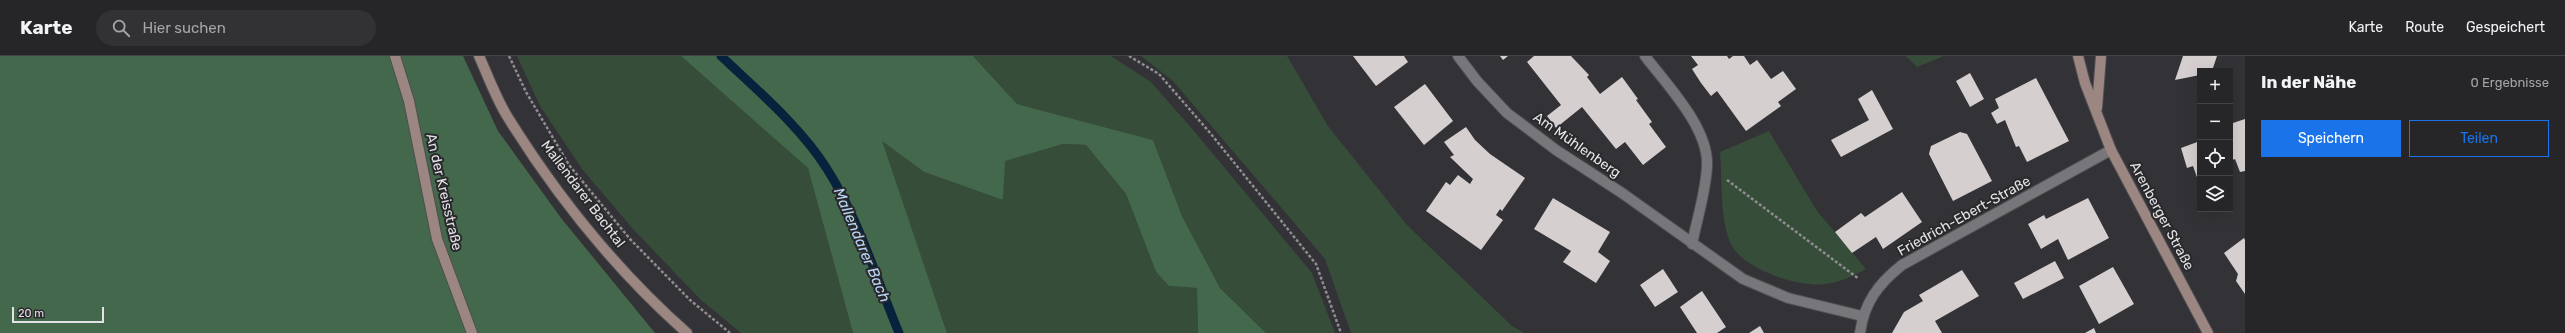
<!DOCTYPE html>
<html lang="de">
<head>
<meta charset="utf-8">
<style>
	:root { --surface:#262628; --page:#323234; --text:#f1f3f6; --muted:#a4a5a8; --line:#424345; --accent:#1a73e8 }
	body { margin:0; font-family:Rubik,sans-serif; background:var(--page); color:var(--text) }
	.controls { position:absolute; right:12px; top:12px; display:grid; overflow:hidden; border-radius:0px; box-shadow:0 4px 16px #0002 }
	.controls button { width:36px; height:36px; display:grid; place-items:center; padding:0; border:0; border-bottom:1px solid var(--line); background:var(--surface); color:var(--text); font:20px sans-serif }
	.scale { position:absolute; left:12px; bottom:10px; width:92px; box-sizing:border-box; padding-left:4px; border:2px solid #e3e3e5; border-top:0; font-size:11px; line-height:14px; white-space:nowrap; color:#e3e3e5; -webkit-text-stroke:3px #29282c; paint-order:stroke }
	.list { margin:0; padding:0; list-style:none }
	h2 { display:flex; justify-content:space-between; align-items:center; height:52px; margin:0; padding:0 16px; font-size:17px }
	h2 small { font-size:13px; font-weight:400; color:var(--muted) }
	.actions { display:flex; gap:8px; padding:12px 16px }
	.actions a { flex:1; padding:9px 0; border:1px solid var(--accent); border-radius:0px; text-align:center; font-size:14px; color:var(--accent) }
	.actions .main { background:var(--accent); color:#fff }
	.icon { flex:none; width:22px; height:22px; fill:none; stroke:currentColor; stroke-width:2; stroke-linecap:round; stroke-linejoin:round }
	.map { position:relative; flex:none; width:2245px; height:277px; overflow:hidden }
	header { display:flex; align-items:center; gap:24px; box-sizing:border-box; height:56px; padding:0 20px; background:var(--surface); border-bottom:1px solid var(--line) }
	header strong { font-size:19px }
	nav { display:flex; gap:22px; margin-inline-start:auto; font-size:14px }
	.search { width:280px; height:36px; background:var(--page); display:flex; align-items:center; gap:10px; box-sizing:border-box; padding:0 14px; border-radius:22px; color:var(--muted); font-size:15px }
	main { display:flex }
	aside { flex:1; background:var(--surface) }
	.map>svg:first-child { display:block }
	.green { fill:#354d39 }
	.forest { fill:#44684b }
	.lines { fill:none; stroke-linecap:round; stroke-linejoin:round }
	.stream { stroke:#06233e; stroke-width:9 }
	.building { fill:#d5cfcf }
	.street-casing { stroke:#4f4e51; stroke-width:12 }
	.secondary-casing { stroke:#4f4e51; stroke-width:12 }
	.path { stroke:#8e8d90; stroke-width:2.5; stroke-dasharray:3 2; stroke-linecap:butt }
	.street { stroke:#77777b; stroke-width:10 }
	.secondary { stroke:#9c8682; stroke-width:10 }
	.labels { text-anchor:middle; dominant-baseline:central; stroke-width:4; stroke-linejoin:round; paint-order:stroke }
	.street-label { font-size:14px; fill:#e3e3e5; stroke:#29282c }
	.water-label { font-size:15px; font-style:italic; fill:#b8d6f6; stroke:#29282c }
</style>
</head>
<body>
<header>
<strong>Karte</strong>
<div class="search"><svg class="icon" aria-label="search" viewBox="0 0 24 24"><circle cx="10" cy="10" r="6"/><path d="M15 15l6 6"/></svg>Hier suchen</div>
<nav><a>Karte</a><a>Route</a><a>Gespeichert</a></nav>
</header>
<main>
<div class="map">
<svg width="2245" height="277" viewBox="0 0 2245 277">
	<rect width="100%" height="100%" fill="#333236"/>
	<!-- green -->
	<path class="green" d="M 517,0 L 681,0 L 808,111 L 853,277 L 741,277 L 700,243 L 633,173 L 582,113 L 540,50 Z
		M 973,0 L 1111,0 L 1151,26 L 1194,75 L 1312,217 L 1335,277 L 1266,277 L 1220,232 L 1182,160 L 1153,84 L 1017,48 Z
		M 1141,0 L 1287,0 L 1328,70 L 1407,169 L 1512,270 L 1524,277 L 1351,277 L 1325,203 L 1173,25 Z
		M 1906,0 L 1944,0 L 1917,11 Z
		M 1769,75 L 1817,155 L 1866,213 C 1853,220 1841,226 1826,228 C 1799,232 1739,213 1729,184 C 1720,157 1722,123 1720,96 Z
		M 881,84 L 924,116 L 1003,144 L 1004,105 L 1063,88 L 1086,89 L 1126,138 L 1156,216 L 1169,230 L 1197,232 L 1198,277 L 947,277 Z"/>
	<!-- forest -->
	<path class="forest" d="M 0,0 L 463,0 L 498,75 L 561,162 L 655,277 L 0,277 Z
		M 681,0 L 973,0 L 1017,48 L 1153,84 L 1182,160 L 1220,232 L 1266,277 L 1198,277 L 1197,232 L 1169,230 L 1156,216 L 1126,138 L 1086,89 L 1063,88 L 1005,105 L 1003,144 L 924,116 L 882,85 L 947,277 L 853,277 L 808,112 Z"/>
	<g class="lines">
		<!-- stream -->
		<path class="stream" d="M 721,0 C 755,32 802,72 827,113 C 859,163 876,222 899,277"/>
	</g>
	<!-- building -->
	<path class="building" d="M 1353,0 L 1404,0 L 1408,6 L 1376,30 Z
		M 1500,0 L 1508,0 L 1503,4 Z
		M 1534,0 L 1571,0 L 1589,19 L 1587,21 L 1600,38 L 1622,21 L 1638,43 L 1636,44 L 1652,66 L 1649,68 L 1666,91 L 1643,109 L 1625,86 L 1616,93 L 1582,51 L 1556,72 L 1547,60 L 1561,49 L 1527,6 Z
		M 1691,0 L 1727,0 L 1729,3 L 1733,0 L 1744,0 L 1750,9 L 1757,4 L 1771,23 L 1783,15 L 1796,33 L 1778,46 L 1781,50 L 1746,75 L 1717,35 L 1711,40 L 1701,27 L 1692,13 L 1698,9 Z
		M 2183,0 L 2217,0 L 2212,15 L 2200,15 L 2200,19 L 2175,24 Z
		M 1970,17 L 1984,43 L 1970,51 L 1956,25 Z
		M 2036,22 L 2069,85 L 2027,106 L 2019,90 L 2016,91 L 2005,64 L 1997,68 L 1991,57 L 1999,52 L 1995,43 Z
		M 1425,28 L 1453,65 L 1424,89 L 1394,51 Z
		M 1872,34 L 1893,73 L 1841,101 L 1831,84 L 1869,64 L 1858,43 Z
		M 2245,63 L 2245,115 L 2240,116 L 2235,103 L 2230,105 L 2230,68 Z
		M 1466,71 L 1475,84 L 1490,98 L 1525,122 L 1502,155 L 1500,153 L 1496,159 L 1503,164 L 1481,194 L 1426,155 L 1446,126 L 1450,129 L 1458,119 L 1470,128 L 1473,123 L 1450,101 L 1454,99 L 1444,86 Z
		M 1960,76 L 1967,78 L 1992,125 L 1953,145 L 1929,98 L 1931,90 Z
		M 2200,85 L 2200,130 L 2193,110 L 2187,112 L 2181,92 Z
		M 1902,136 L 1922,166 L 1883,193 L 1876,181 L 1852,197 L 1835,176 L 1861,157 L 1865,161 Z
		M 1553,142 L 1610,176 L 1598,196 L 1610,205 L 1596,227 L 1563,206 L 1571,195 L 1534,173 Z
		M 2088,142 L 2109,182 L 2068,204 L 2058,183 L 2041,193 L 2028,168 L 2044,159 L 2046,163 Z
		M 2244,182 L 2245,184 L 2245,238 L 2236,225 L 2238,218 L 2224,197 Z
		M 2055,205 L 2064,222 L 2023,243 L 2014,227 Z
		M 2113,211 L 2134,248 L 2099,268 L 2079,230 Z
		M 1663,213 L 1678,236 L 1655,251 L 1640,229 Z
		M 1962,214 L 1979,240 L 1935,265 L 1942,277 L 1892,277 L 1904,256 L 1923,245 L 1919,239 Z
		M 1702,235 L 1726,271 L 1717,277 L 1697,277 L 1680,251 Z
		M 1760,270 L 1764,277 L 1749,277 Z
		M 2094,272 L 2096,277 L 2085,277 Z"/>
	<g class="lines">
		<!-- street casing -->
		<g class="street-casing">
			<path id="street" d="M 1458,0 L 1477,25 L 1507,57 L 1556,94 L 1622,137 L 1743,223 L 1788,242 L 1862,260
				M 1645,0 C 1667,29 1709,72 1707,110 C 1706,135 1697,163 1692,188
				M 1860,277 C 1864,247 1878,228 1902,209 L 2111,94"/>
		</g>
		<!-- secondary casing -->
		<g class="secondary-casing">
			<path id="secondary" d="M 395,0 L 409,45 L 437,183 L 472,277
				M 479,0 C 488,20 496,42 507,60 C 556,139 618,216 687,277
				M 2078,0 L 2085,27 L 2111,94 L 2208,277
				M 2097,52 L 2101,0"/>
		</g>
		<!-- path -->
		<path class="path" d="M 509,0 L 526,36 L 569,109 L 630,183 L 690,244 L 730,277
			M 1129,0 L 1159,18 L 1211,78 L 1316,208 L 1341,277
			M 1727,124 L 1859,223"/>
		<!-- street -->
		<use href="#street" class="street"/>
		<!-- secondary -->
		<use href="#secondary" class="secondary"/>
	</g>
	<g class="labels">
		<!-- street labels -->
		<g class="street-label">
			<text transform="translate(1577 89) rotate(35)">Am Mühlenberg</text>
			<text transform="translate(444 136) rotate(77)">An der Kreisstraße</text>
			<text transform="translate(583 138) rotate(53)">Mallendarer Bachtal</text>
			<text transform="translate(1964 160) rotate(-29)">Friedrich-Ebert-Straße</text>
			<text transform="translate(2162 160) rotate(62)">Arenberger Straße</text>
		</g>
		<!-- water labels -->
		<g class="water-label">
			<text transform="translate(862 189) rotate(67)">Mallendarer Bach</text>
		</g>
	</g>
</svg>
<div class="controls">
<button>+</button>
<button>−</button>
<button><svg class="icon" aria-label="locate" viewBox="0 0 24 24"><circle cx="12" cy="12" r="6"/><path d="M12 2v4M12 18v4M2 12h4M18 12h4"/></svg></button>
<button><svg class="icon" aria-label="layers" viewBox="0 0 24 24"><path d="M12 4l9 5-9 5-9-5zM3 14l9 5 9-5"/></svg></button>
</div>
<div class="scale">20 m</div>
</div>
<aside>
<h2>In der Nähe<small>0 Ergebnisse</small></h2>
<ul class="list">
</ul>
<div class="actions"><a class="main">Speichern</a><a>Teilen</a></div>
</aside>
</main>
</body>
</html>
